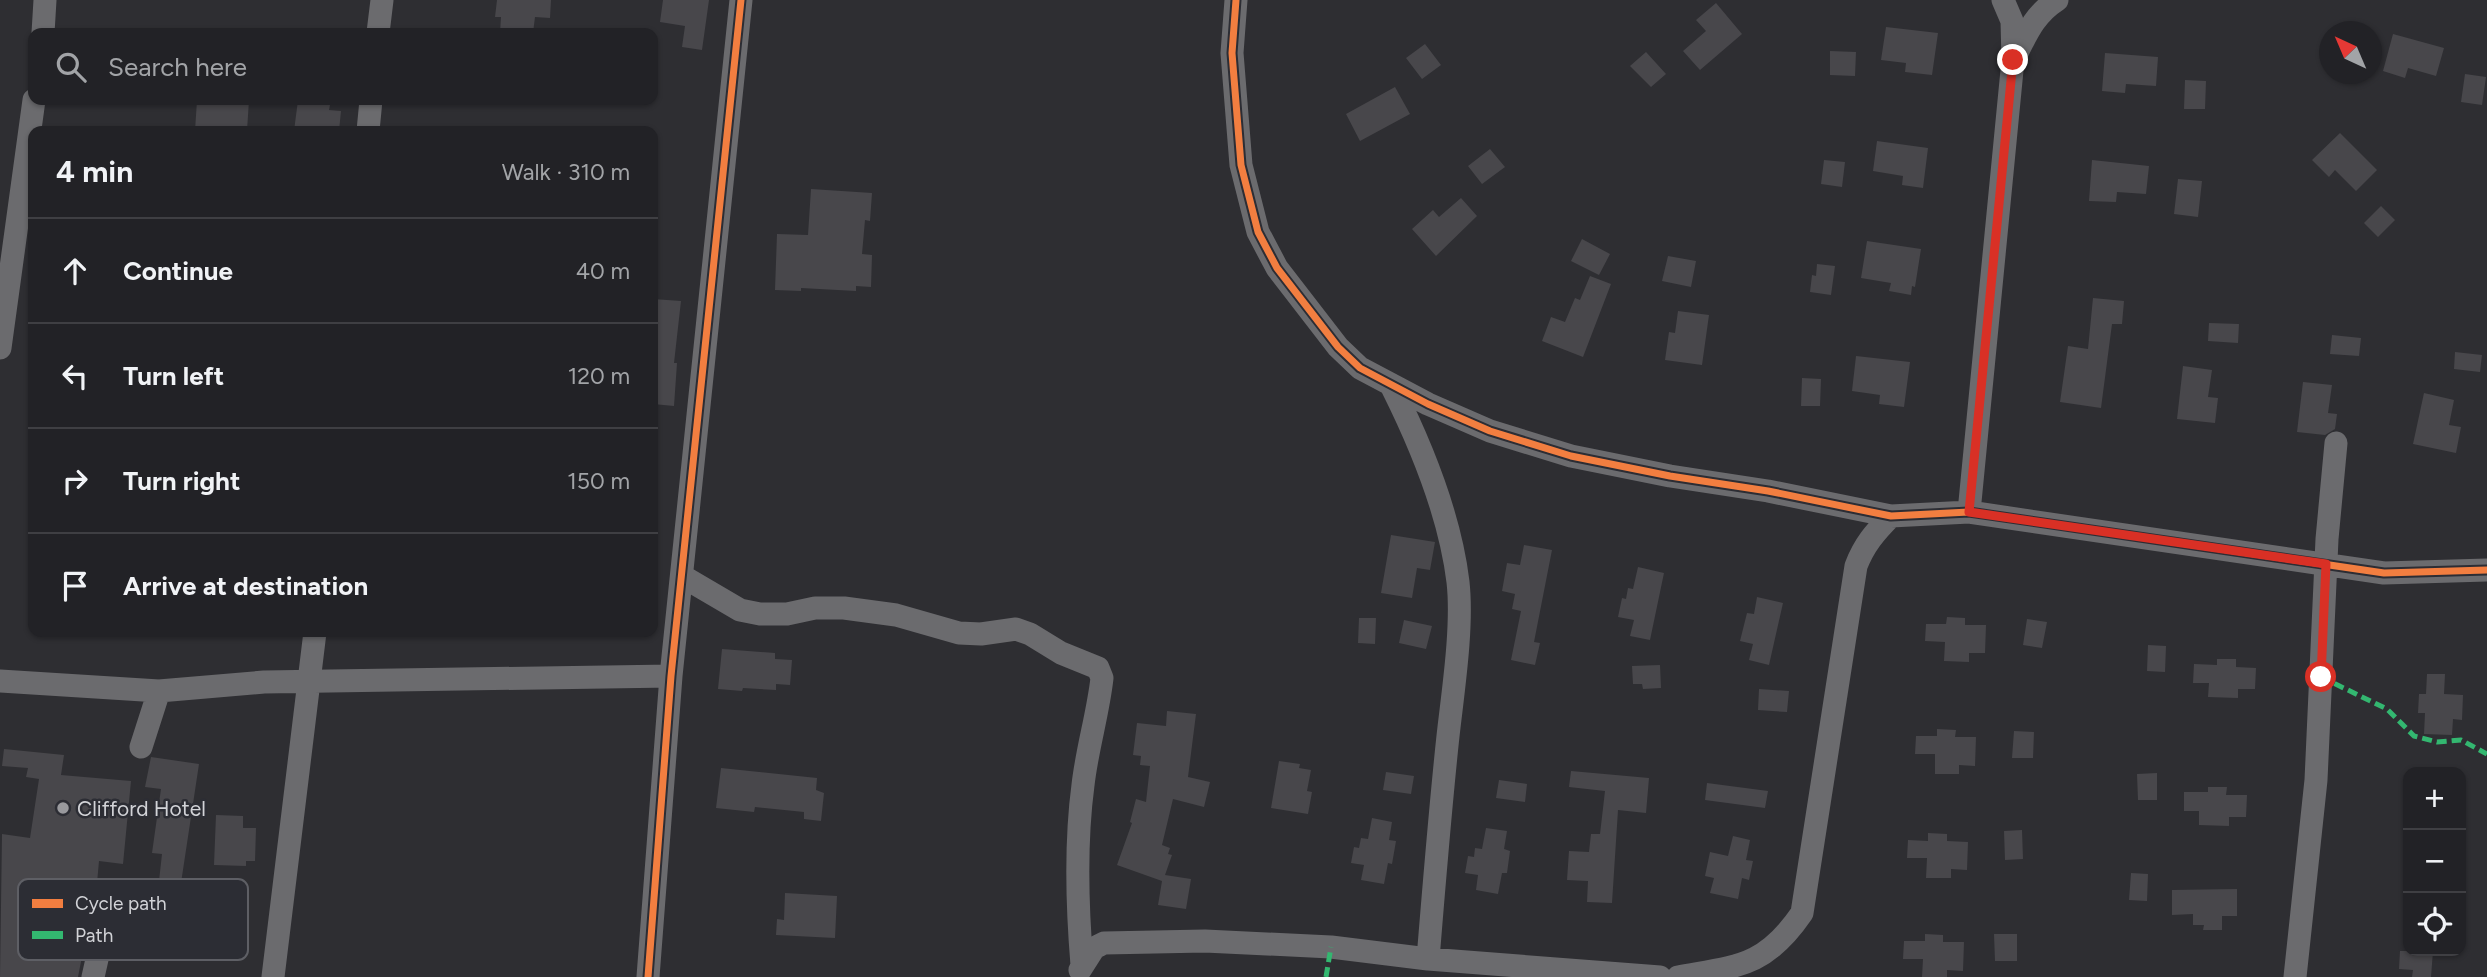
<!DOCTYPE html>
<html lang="en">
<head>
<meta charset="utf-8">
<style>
	:root { --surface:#222226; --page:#2e2f32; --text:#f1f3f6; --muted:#a2a4a7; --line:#3f3f43 }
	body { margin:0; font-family:Figtree,sans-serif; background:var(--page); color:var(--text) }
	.controls { position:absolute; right:21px; bottom:21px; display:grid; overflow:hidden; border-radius:14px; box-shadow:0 2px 5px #0004 }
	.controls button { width:63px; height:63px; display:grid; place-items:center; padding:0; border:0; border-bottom:2px solid var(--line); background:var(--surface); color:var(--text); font:35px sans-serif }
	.compass { position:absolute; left:2319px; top:21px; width:63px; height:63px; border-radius:50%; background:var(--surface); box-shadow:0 2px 5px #0004; rotate:316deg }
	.stop { position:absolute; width:21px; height:21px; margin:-16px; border:5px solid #d93025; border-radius:50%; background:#fff }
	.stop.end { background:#d93025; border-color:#fff; box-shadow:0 2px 7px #0008 }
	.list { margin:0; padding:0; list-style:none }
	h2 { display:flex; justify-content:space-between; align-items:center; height:91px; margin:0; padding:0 28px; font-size:30px }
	h2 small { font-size:23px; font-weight:400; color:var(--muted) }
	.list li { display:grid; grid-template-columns:46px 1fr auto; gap:21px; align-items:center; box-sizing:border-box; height:105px; padding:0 28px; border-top:2px solid var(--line) }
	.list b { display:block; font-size:26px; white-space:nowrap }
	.list em { font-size:23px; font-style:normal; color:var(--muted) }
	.icon { flex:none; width:38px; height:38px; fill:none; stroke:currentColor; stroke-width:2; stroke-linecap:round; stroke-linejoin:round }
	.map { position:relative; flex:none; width:2487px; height:977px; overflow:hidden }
	.search { position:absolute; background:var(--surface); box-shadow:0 2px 5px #0004; left:28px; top:28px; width:630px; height:77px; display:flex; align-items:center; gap:18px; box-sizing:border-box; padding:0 24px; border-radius:14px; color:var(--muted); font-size:26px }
	.panel { position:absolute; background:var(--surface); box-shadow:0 2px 5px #0004; left:28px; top:126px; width:630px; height:511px; border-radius:14px }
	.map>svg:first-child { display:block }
	.building { fill:#48474b }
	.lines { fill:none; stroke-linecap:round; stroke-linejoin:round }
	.street { stroke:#6b6b6e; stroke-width:23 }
	.quiet { stroke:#33b770; stroke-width:5; stroke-dasharray:10 5; stroke-linecap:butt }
	.cycleway-casing { stroke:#2c2d34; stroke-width:11 }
	.cycleway { stroke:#f27e40; stroke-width:7 }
	.route { stroke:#d93025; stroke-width:9 }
	.poi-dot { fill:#99999d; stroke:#2c2d34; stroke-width:2.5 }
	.labels { text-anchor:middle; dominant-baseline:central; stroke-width:5; stroke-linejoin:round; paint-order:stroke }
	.poi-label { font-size:21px; fill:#d2d3d7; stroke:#2c2d34; text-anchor:start }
	.key { fill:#2c2d34; stroke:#5e5f65; stroke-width:2 }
	.key-label { font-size:19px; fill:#d2d3d7 }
</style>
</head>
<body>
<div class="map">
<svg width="2487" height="977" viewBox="0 0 2487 977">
	<rect width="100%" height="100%" fill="#2e2e32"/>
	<!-- building -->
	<path class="building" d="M 497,0 L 551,0 L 550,18 L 535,17 L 533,33 L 500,33 L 501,17 L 495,17 Z
		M 663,0 L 709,0 L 702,50 L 682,47 L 685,26 L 660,22 Z
		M 1716,3 L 1742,34 L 1700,70 L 1683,51 L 1706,31 L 1696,20 Z
		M 1886,27 L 1938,33 L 1932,75 L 1905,72 L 1906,63 L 1881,60 Z
		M 2393,34 L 2444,48 L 2436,76 L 2408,68 L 2405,78 L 2383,71 Z
		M 1425,44 L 1441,65 L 1422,79 L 1406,58 Z
		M 1830,51 L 1856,52 L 1855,76 L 1830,75 Z
		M 1646,52 L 1666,74 L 1651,87 L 1630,66 Z
		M 2105,53 L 2158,57 L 2156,86 L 2126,84 L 2125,93 L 2102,91 Z
		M 2465,74 L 2486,77 L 2482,105 L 2461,102 Z
		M 2185,80 L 2206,81 L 2205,109 L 2184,109 Z
		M 1395,87 L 1410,114 L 1360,141 L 1346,114 Z
		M 197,100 L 249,100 L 247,131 L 195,131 Z
		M 298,100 L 331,100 L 329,110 L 341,111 L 339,131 L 294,131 Z
		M 2340,133 L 2377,170 L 2356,191 L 2335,170 L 2329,177 L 2312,160 Z
		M 1877,141 L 1928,148 L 1923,188 L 1902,185 L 1903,176 L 1873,171 Z
		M 1490,149 L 1505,167 L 1482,184 L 1468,166 Z
		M 1824,160 L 1845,162 L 1842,187 L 1821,184 Z
		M 2092,160 L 2149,166 L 2146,194 L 2117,192 L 2116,202 L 2089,201 Z
		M 2178,179 L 2202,181 L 2198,217 L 2174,214 Z
		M 811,189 L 872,193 L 870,221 L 865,220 L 862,254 L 872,255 L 871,287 L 856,286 L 856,291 L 801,288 L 801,291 L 775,290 L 777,234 L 808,235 Z
		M 1461,198 L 1477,216 L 1436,256 L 1412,229 L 1433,210 L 1439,217 Z
		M 2381,206 L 2395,220 L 2378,237 L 2364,223 Z
		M 1582,239 L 1610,254 L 1599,275 L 1571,261 Z
		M 1867,241 L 1921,249 L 1915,287 L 1912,286 L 1911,295 L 1889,291 L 1891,283 L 1861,278 Z
		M 1668,256 L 1696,261 L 1691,287 L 1662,281 Z
		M 1817,264 L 1835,266 L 1831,295 L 1810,292 L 1812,275 L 1816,276 Z
		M 1590,276 L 1611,284 L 1583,357 L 1542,341 L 1551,317 L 1565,322 L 1575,298 L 1580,300 Z
		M 2093,298 L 2124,301 L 2122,324 L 2112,324 L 2101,408 L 2060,402 L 2068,346 L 2088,349 Z
		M 653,299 L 681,301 L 674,363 L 677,363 L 674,406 L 653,404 Z
		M 1678,311 L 1709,315 L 1702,365 L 1665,360 L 1669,332 L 1675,333 Z
		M 2209,323 L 2239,324 L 2238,343 L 2208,341 Z
		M 2332,335 L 2361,338 L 2359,356 L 2330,354 Z
		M 2455,352 L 2482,355 L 2480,372 L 2454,369 Z
		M 1856,356 L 1910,362 L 1904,407 L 1879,404 L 1880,395 L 1852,391 Z
		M 2183,366 L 2212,370 L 2208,397 L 2218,398 L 2215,423 L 2177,419 Z
		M 1802,378 L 1821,379 L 1820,406 L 1801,406 Z
		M 2303,382 L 2332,385 L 2328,413 L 2337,414 L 2335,429 L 2325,435 L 2297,432 Z
		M 2424,393 L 2454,400 L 2449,425 L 2461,427 L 2456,453 L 2413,444 Z
		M 1391,535 L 1435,542 L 1430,570 L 1417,568 L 1412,598 L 1381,593 Z
		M 1524,545 L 1552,550 L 1534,642 L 1540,643 L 1535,665 L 1511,660 L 1521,611 L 1512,609 L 1515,594 L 1502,591 L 1507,563 L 1520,565 Z
		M 1638,567 L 1664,573 L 1650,640 L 1630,636 L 1634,620 L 1618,617 L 1622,598 L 1626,599 L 1628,588 L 1633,589 Z
		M 1757,597 L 1783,603 L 1769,665 L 1749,660 L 1753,644 L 1740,641 L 1747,613 L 1754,614 Z
		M 1947,617 L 1965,618 L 1965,625 L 1986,625 L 1985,653 L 1969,653 L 1969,662 L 1944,661 L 1945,642 L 1925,641 L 1926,624 L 1946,624 Z
		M 1359,618 L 1376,618 L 1375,644 L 1358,643 Z
		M 2027,619 L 2047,622 L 2042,648 L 2023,645 Z
		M 1404,620 L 1432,626 L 1426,649 L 1399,643 Z
		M 2148,645 L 2166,646 L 2165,672 L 2147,671 Z
		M 722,649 L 775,653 L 775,659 L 792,660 L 790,685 L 776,684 L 776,690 L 743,688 L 742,691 L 718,689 Z
		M 2217,659 L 2236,659 L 2236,667 L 2256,668 L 2255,689 L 2238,689 L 2238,698 L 2208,697 L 2209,683 L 2193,683 L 2194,664 L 2217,665 Z
		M 1660,665 L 1661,688 L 1643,689 L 1642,684 L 1633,684 L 1632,666 Z
		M 2427,674 L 2445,674 L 2444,694 L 2463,695 L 2462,720 L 2453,719 L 2452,735 L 2424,734 L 2425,713 L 2418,713 L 2419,694 L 2426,694 Z
		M 1759,689 L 1789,691 L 1787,712 L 1758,710 Z
		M 1167,711 L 1196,714 L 1188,777 L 1210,782 L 1204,807 L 1173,799 L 1162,845 L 1170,848 L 1168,854 L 1172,855 L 1165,875 L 1191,879 L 1186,909 L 1158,905 L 1162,881 L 1117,865 L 1132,823 L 1130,822 L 1136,799 L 1146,802 L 1150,766 L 1140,765 L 1141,756 L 1133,755 L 1137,723 L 1166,726 Z
		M 1937,729 L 1956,730 L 1955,737 L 1976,737 L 1975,766 L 1959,765 L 1959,774 L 1935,774 L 1935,754 L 1915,754 L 1916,736 L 1937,736 Z
		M 2014,731 L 2034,732 L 2033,758 L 2012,758 Z
		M 4,749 L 64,755 L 61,775 L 131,781 L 123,864 L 99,861 L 97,883 L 92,892 L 87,941 L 85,941 L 78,977 L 0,977 L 2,834 L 30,838 L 39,779 L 26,777 L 28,768 L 2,766 Z
		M 151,757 L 199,764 L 181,883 L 159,881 L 162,854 L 152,853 L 161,789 L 145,787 Z
		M 1279,761 L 1300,764 L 1299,768 L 1311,770 L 1307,791 L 1312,792 L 1308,814 L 1271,808 Z
		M 721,768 L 817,778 L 816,790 L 824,793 L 821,821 L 804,819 L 804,812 L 755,807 L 754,812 L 716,808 Z
		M 1571,771 L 1649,778 L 1646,813 L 1618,810 L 1612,903 L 1587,902 L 1588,881 L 1567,880 L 1569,851 L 1589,852 L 1591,834 L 1600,834 L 1605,791 L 1569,787 Z
		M 1386,772 L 1414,776 L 1411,794 L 1383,790 Z
		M 2157,773 L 2157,800 L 2138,800 L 2137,774 Z
		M 1499,780 L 1527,784 L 1525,802 L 1496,798 Z
		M 1707,783 L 1768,791 L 1765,808 L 1705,800 Z
		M 2208,787 L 2227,787 L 2226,795 L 2247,795 L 2246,817 L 2229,817 L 2229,826 L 2199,825 L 2199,811 L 2184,811 L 2184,792 L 2208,792 Z
		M 216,815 L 243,816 L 243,828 L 256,828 L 255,861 L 246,861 L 246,866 L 214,865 Z
		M 1372,818 L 1392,822 L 1389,840 L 1396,841 L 1392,864 L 1388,863 L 1384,884 L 1361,880 L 1364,865 L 1351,863 L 1354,847 L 1359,848 L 1361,838 L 1368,839 Z
		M 1486,828 L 1507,831 L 1504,849 L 1510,851 L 1507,873 L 1502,873 L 1498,894 L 1476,890 L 1478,875 L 1465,873 L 1468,856 L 1474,857 L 1475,848 L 1482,849 Z
		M 2022,830 L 2023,859 L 2005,860 L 2004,831 Z
		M 1928,833 L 1947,834 L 1947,841 L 1968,842 L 1967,870 L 1951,869 L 1951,878 L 1926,878 L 1927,858 L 1907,858 L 1908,840 L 1928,841 Z
		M 1733,836 L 1750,840 L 1746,860 L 1753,861 L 1749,880 L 1742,878 L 1738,899 L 1710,893 L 1714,878 L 1705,876 L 1710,852 L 1728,856 Z
		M 2131,873 L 2148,874 L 2147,901 L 2129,900 Z
		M 2237,889 L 2237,916 L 2222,916 L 2222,930 L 2203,930 L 2204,925 L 2193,925 L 2193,914 L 2172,915 L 2172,890 Z
		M 785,893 L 837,896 L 835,938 L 776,935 L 777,919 L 784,920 Z
		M 1925,934 L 1943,935 L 1943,942 L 1964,942 L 1963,971 L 1947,970 L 1947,977 L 1922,977 L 1923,959 L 1903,959 L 1904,941 L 1925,941 Z
		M 1994,934 L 2017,934 L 2017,961 L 1995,961 Z
		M 2400,951 L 2433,951 L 2431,977 L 2412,977 L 2413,970 L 2399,969 Z"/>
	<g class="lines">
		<!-- street -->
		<path class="street" d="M 1236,0 L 1232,53 L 1241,165 L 1258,232 L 1277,268 L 1338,347 L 1360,368 L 1428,404 L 1490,431 L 1571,456 L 1670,476 L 1768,491 L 1891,516 L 1969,512 L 2384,573 L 2487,570
			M 43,33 L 45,0
			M 378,33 L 382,0
			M 2016,55 C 2027,33 2035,14 2057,0
			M 368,131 L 371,100
			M 0,348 L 34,100
			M 1392,387 C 1422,447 1450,515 1458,582 C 1463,627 1453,691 1448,736 C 1440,811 1434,885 1428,959
			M 1969,512 L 2013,60 L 2012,21 L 2003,0
			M 682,576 L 740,610 L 760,614 L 787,614 L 815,608 L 844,608 L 896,615 L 959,633 L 981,634 L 1016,629 L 1030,634 L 1061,653 L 1098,668 L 1102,678 C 1098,714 1087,749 1083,785 C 1075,845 1077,905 1082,965
			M 0,681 L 159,691 L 264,682 L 671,676
			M 141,747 L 159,691
			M 1080,970 L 1094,948 L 1104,943 L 1205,941 L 1331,947 L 1428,959 L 1660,977
			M 93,977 L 100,946 L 106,894
			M 273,977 L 315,632
			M 648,977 L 671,676 L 741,0
			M 1678,977 C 1738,966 1765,967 1802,913 L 1856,566 C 1864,545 1875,532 1891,516
			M 2295,977 L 2316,780 L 2327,539 L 2336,443"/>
		<!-- quiet -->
		<path class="quiet" d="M 2321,677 L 2387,709 L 2414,736 L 2437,742 L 2461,740 L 2487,754
			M 1326,977 L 1331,947"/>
		<!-- cycleway casing -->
		<g class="cycleway-casing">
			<path id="cycleway" d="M 1236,0 L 1232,53 L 1241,165 L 1258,232 L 1277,268 L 1338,347 L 1360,368 L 1428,404 L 1490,431 L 1571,456 L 1670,476 L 1768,491 L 1891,516 L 1969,512 L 2384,573 L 2487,570
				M 648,977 L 671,676 L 741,0"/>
		</g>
		<!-- cycleway -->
		<use href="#cycleway" class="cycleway"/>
	</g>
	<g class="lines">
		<!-- route -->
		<path class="route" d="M 2013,60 L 1969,512 L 2326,564 L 2321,677"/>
	</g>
	<!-- markers -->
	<circle class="poi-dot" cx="63" cy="808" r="7"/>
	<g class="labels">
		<!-- poi labels -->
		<g class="poi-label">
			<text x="77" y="808">Clifford Hotel</text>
		</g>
	</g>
	<!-- legend -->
	<rect x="18" y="879" width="230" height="81" rx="10" class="key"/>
	<rect x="32" y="899" width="31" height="9" fill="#f27e40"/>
	<rect x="32" y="931" width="31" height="8" fill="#33b770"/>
	<g class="key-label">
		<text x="75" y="910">Cycle path</text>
		<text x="75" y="942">Path</text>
	</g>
</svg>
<div class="controls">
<button>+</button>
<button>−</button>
<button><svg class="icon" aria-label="locate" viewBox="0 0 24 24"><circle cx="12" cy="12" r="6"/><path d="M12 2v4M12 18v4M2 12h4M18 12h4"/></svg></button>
</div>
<svg class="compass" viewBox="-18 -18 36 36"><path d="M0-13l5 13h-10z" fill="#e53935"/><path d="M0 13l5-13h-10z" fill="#a2a4a7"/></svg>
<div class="stop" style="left:2321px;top:677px"></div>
<div class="stop end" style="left:2013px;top:60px"></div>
<div class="search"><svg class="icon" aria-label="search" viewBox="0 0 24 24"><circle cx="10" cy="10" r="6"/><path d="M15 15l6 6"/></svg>Search here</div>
<section class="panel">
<h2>4 min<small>Walk · 310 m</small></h2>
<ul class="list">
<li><svg class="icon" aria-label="ahead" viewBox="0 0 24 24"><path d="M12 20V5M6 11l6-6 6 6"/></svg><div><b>Continue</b></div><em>40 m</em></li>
<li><svg class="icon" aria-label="left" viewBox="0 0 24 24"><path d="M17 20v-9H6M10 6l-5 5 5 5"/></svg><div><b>Turn left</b></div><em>120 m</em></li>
<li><svg class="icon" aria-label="right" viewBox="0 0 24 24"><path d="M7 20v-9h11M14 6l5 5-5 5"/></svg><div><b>Turn right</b></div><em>150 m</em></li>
<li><svg class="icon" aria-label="arrive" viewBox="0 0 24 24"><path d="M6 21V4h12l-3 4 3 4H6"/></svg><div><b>Arrive at destination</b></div></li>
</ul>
</section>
</div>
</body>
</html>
